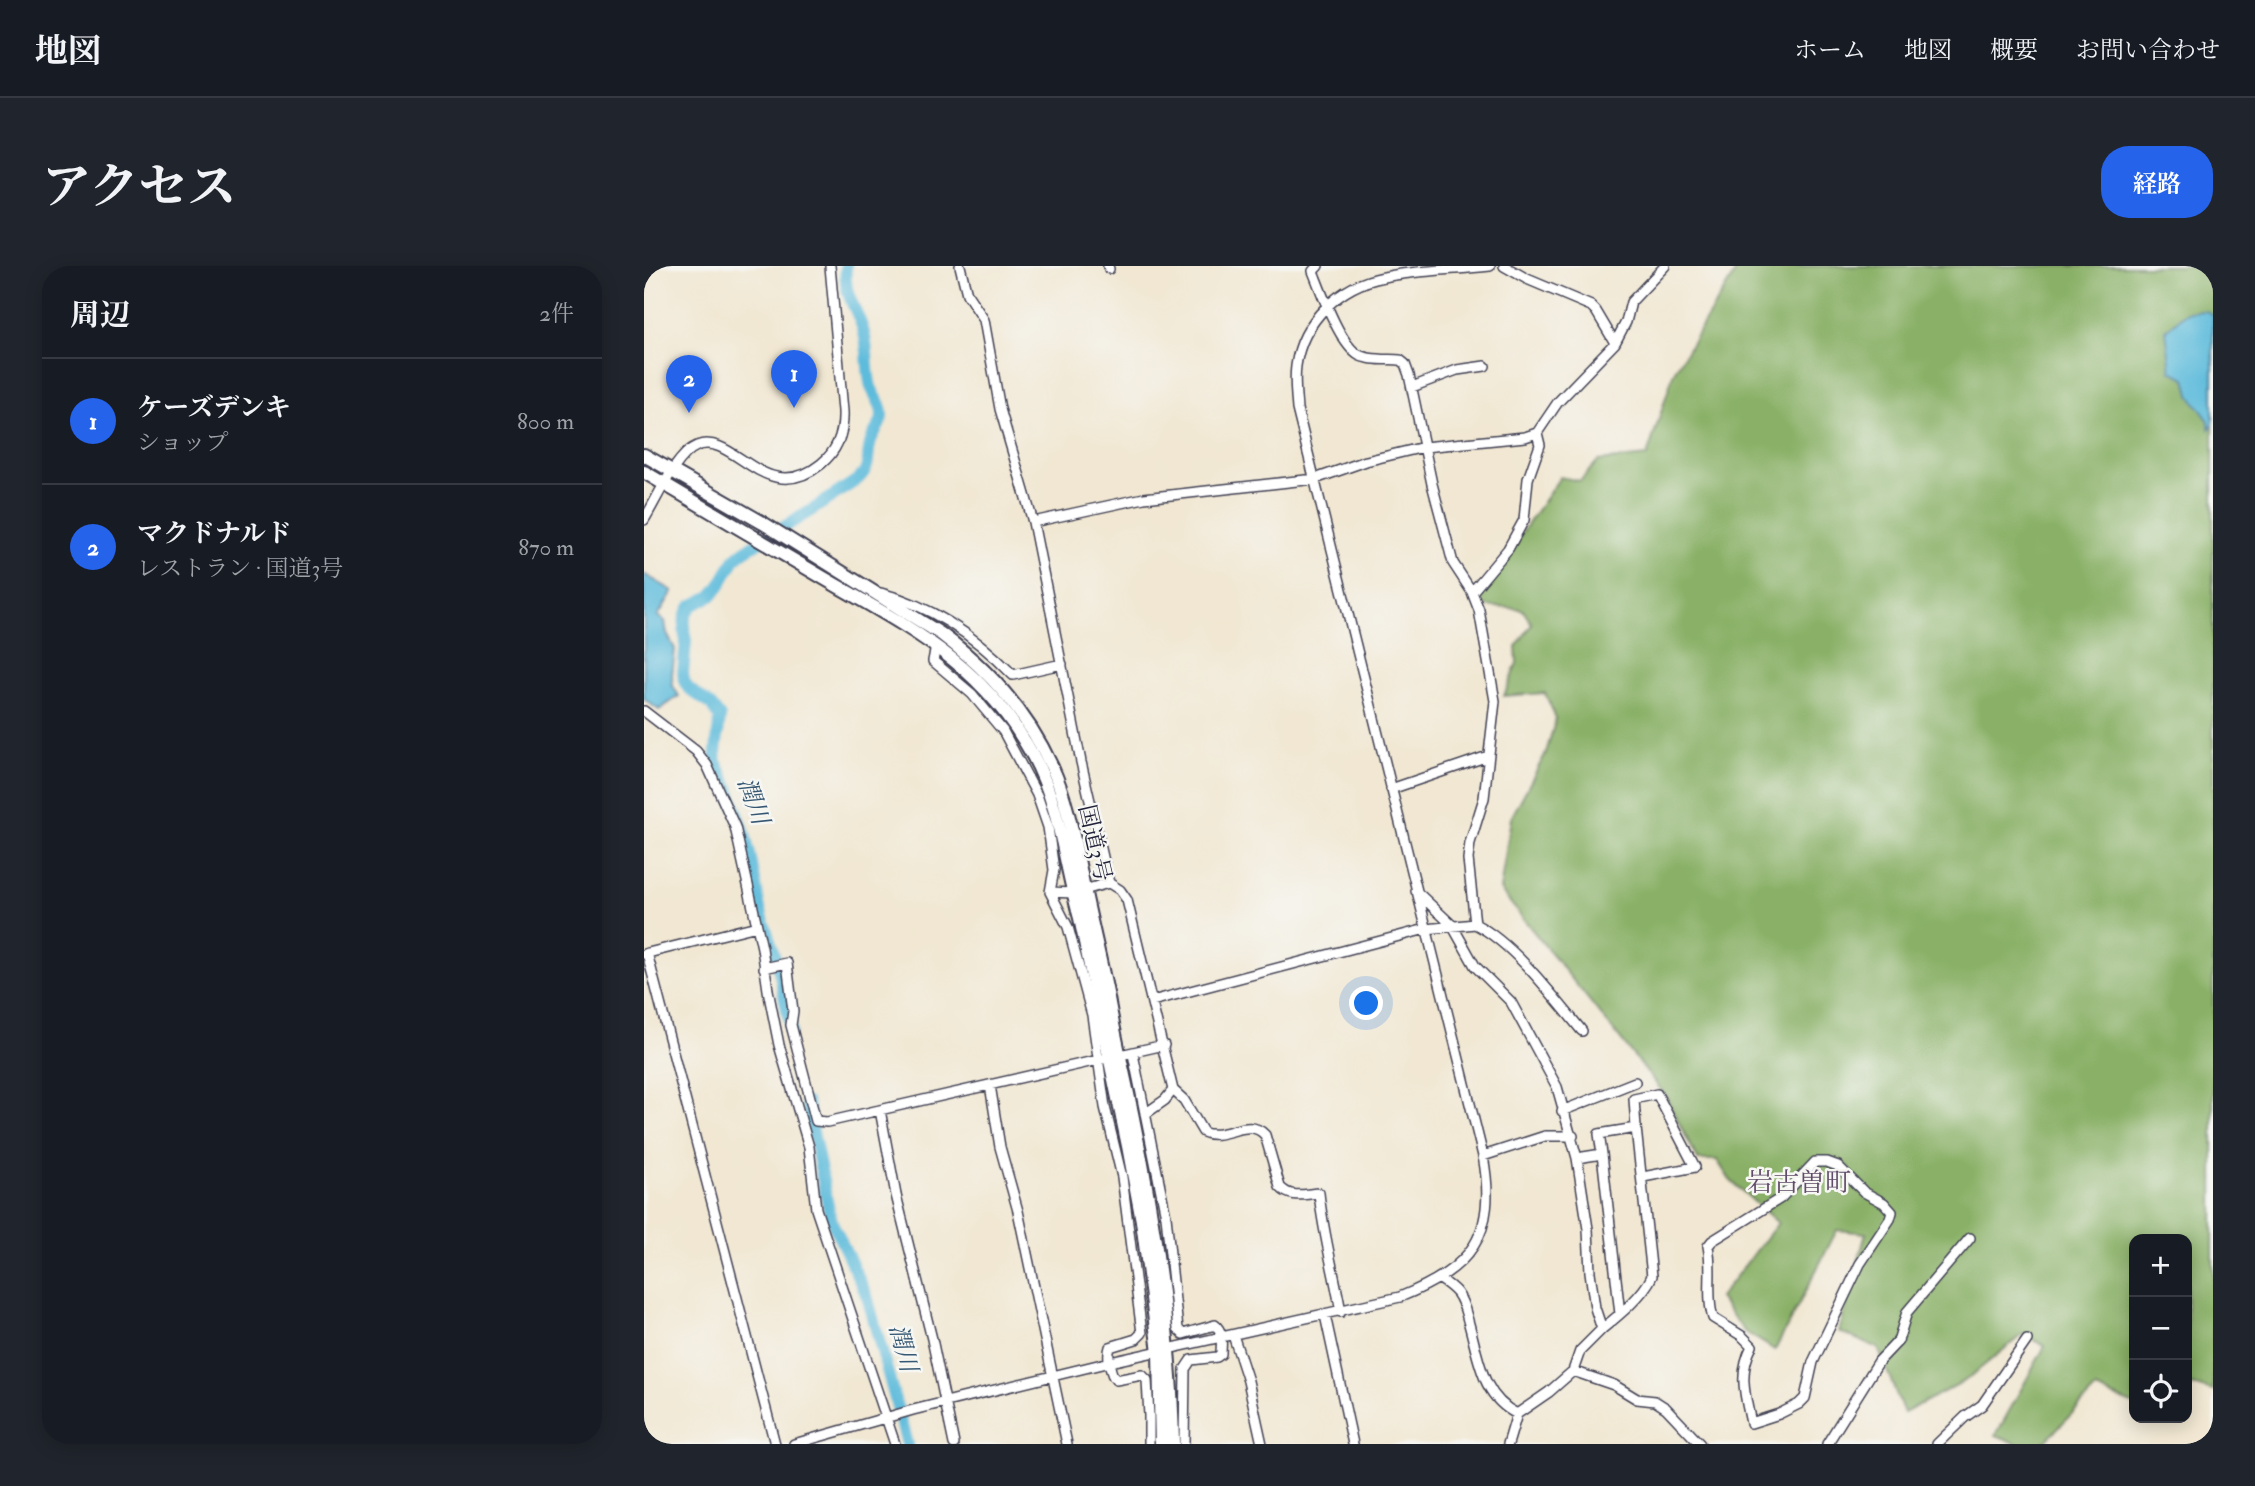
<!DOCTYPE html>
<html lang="ja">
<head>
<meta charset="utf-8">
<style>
	:root { --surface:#171b24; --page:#20242c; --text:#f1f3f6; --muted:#9ea1a6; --line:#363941; --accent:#2563eb }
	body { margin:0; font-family:"IM FELL Double Pica","Noto Serif JP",serif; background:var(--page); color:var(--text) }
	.controls { position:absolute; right:21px; bottom:21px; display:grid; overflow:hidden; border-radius:14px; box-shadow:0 4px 18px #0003 }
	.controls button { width:63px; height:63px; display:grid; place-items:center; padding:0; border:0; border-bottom:2px solid var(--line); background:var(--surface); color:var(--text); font:35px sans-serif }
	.you { position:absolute; left:723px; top:738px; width:24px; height:24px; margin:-18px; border:5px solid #fff; border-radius:50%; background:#1a73e8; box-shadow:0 0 0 10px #1a73e833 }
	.badge { display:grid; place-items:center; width:46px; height:46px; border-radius:50%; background:var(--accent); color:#fff; font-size:23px; font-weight:700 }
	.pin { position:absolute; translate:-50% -58px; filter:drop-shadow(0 2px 4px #0008) }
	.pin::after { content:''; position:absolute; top:37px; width:24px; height:21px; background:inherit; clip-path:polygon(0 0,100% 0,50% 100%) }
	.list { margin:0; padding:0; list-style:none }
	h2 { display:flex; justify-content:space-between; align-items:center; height:91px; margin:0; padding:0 28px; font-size:30px }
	h2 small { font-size:23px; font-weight:400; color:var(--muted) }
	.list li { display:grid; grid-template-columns:46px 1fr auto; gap:21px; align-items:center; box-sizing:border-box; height:126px; padding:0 28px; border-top:2px solid var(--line) }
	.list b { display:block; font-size:26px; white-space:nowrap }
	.list p { margin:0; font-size:23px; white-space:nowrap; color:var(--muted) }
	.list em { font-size:23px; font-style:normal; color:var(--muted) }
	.icon { flex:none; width:38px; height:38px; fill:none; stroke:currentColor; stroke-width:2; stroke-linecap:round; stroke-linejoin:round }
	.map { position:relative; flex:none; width:1569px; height:1178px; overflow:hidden; border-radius:28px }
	header { display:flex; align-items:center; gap:42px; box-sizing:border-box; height:98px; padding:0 35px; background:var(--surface); border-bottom:2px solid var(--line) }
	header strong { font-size:33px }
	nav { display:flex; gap:38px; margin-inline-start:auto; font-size:24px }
	.intro { display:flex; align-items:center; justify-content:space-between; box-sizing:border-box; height:168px; padding:0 42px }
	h1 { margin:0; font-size:49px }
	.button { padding:18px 32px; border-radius:28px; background:var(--accent); color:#fff; font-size:24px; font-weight:700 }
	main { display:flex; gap:42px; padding:0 42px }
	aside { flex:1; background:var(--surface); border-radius:28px; box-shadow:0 4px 18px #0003 }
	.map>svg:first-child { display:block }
	.forest { fill:#89b066; stroke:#566950; stroke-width:2 }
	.water { fill:#5dbbdb; stroke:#406e8b; stroke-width:2 }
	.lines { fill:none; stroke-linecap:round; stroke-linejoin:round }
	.river { stroke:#5dbbdb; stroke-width:12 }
	.minor-casing { stroke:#414052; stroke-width:12 }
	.highway-casing { stroke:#414052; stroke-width:16 }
	.minor { stroke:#fff; stroke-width:9 }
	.highway { stroke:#fff; stroke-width:12 }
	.labels { text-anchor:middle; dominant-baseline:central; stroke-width:5; stroke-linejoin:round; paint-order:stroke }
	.street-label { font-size:23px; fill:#22223b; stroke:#f6f6f2 }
	.water-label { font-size:24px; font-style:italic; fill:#375873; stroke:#f6f6f2 }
	.quarter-label { font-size:26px; fill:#604c6a; stroke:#f6f6f2 }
</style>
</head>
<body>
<header>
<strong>地図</strong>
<nav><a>ホーム</a><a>地図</a><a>概要</a><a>お問い合わせ</a></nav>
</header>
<div class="intro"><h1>アクセス</h1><a class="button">経路</a></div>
<main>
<aside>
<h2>周辺<small>2件</small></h2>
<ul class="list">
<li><span class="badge">1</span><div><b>ケーズデンキ</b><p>ショップ</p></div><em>800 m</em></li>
<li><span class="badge">2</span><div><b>マクドナルド</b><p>レストラン · 国道3号</p></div><em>870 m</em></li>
</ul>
</aside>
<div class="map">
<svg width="1569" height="1178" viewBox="0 0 1569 1178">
	<rect width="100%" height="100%" fill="#f6f6f2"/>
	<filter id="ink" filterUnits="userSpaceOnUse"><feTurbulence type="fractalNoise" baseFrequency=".0143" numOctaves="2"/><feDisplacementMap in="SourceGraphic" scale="14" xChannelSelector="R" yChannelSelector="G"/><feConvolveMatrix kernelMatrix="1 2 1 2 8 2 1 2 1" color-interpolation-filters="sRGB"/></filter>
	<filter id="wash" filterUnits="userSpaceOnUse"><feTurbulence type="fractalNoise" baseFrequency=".00686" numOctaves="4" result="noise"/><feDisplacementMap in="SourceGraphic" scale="28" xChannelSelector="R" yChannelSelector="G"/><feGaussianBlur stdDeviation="1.57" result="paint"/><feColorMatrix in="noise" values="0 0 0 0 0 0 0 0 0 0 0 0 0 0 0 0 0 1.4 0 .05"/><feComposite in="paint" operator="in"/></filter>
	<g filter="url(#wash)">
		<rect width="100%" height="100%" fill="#f1e7d2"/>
		<!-- forest -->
		<path class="forest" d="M 1095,0 L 1569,0 L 1569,1125 L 1543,1118 L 1543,973 L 1490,973 L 1490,1139 L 1452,1123 L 1398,1178 L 1374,1178 L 1352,1169 L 1401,1080 L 1379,1068 L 1322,1114 L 1260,1147 L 1234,1082 L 1195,1066 L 1222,967 L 1193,964 L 1131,1084 L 1100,1065 L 1075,1032 L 1134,957 L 1086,914 L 1073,894 L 1054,894 L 1019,826 L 856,624 L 867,552 L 902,487 L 912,452 L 901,427 L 860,430 L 873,397 L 872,381 L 888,358 L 878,343 L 839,340 L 834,327 L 864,287 L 916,211 L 936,215 L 954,195 L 1003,190 L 1030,106 Z"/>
		<!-- water -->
		<path class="water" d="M 1562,45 L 1569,49 L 1569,159 L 1565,163 L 1565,155 L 1546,129 L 1542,112 L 1527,105 L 1522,64 L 1543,46 Z
			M 0,308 L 29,325 L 14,350 L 21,355 L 23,368 L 31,383 L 28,409 L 29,420 L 35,430 L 15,444 L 0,433 Z"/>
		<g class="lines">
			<!-- river -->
			<path class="river" d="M 147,765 L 136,708 L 116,643 L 107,593 L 100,565 L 85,522 L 71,494 L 76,451 L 67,439 L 44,422 L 40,415 L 39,407 L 42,375 L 40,365 L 41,350 L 47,340 L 67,330 L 75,321 L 91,293 L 100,285 L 168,244 L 213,214 C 229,200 221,193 227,175 C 229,166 237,160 238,151 C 239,139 231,131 227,121 C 222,103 225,84 220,67 C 213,40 199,32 202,0
				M 163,837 L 187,954 L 223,1030 L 263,1178"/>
		</g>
	</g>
	<g filter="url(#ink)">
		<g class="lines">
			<!-- minor casing -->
			<g class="minor-casing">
				<path id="minor" d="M 316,0 L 323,28 L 340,54 L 356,143 L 389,256 L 437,496 L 465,617 L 476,624 L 483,634 L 529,824 L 540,834 L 559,866 C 579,876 604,850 621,869 L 636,921 C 647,933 660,928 675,927 C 679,967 690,1006 697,1046
					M 464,0 L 465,3
					M 860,0 L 883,13 L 947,40 L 952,45 L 971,77
					M 768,121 L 813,104 L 841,100
					M 0,254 C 12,235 32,188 53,180 C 90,165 121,243 177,198 C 194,184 200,166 199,145 L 186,0
					M 389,256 L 500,232 L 671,213 L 722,195 L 780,181 L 881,171 L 893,167 L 914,136 L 971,77 L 982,56 L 987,36 L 1021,0
					M 828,326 L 864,283 L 880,254 L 884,213 L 896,179 L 893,167
					M 237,327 C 288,340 333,372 369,409 L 418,398
					M 292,380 L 289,395 L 328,428 L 359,465 L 393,529 L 404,561 L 410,604 L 406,626 L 424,661 L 448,749 L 461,841 L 478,911 L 498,1067 L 492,1073 L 466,1081 C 463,1090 466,1108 472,1114 L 498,1109 L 503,1114 L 505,1150 L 505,1178
					M 0,445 L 52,485 L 63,499 L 91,561 L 118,682 L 124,724 L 135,779 L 165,881 L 172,943 L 251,1178
					M 747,523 L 844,490
					M 772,625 L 808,659 L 831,700 L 867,736 L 913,821 L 933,892 L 944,963 L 946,1006 L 951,1042 L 958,1063 L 936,1085 L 929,1105 L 905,1126 L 873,1148 L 864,1178
					M 406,626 L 429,627 L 465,617
					M 831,658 C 870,678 910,731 938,765
					M 3,687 L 131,1178
					M 0,688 L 113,660
					M 120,702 L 143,697 L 149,745 L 147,759 L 172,855 L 183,856 L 520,779
					M 508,735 L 782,663 L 831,658 L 824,593 L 826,577 L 840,532 L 851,435 L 835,344 L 828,326 L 809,297 L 788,218 L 765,109 L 761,98 L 756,94 C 744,93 723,95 713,88 C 695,76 677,25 669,5 L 674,0
					M 489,788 L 522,950 L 534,1063 L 539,1068 L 571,1059 C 580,1066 577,1078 577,1088 L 573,1091 L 547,1094 L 541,1103 L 540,1178
					M 346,819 L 356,881 L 374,945 L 423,1178
					M 236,844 L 252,929 L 288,1073 L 310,1178
					M 918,845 L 991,816
					M 501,848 L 521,834 L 529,824
					M 992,862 L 990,833 L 1013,828 L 1051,901 L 999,911
					M 958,888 L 976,1048
					M 839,890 L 901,870 L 929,870
					M 933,892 L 958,888 L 955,868 L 992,862 L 1008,1010 C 1000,1029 974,1050 958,1063
					M 1171,896 L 1183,896 L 1194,900 L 1220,926 L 1240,937 L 1248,946 L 1246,953 L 1216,998 L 1169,1096 L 1161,1132 L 1155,1138 L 1135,1148 L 1107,1157 C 1101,1129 1094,1107 1108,1080 L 1098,1070 L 1069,1052 C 1062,1031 1069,1004 1064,980 L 1068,975 L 1137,932 Z
					M 796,1013 C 802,1017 809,1022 813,1027 C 820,1036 822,1048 825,1058 C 835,1093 838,1131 873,1148
					M 681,1049 L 709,1178
					M 589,1069 L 604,1115 L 618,1178
					M 929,1105 L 970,1119 L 993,1133 L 1011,1135 L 1022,1142 L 1056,1178
					M 150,1178 L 269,1144 L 466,1096 L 756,1031 C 827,1002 854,970 839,890 L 653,143 C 652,129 650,115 652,100 C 658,55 696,19 740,11 C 774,4 811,4 846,0
					M 1183,1178 L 1235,1095 L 1254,1075 L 1263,1046 L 1326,972
					M 1293,1178 L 1321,1151 L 1338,1139 L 1383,1074"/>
			</g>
			<!-- highway casing -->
			<g class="highway-casing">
				<path id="highway" d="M 0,189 L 119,257 L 297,368 C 344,403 383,446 408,501 C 424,536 430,575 438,613 C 446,653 456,692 464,732 C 471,772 481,812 489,852 C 511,959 527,1068 529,1178
					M 0,206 C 59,241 119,276 178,311 C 265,362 339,397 389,490 C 417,542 420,597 436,652 L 484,880 L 498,955 L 515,1086 L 517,1178"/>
			</g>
			<!-- minor -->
			<use href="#minor" class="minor"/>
			<!-- highway -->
			<use href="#highway" class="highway"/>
		</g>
	</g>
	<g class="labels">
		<!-- street labels -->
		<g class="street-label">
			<text transform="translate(451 577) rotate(77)">国道3号</text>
		</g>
		<!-- water labels -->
		<g class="water-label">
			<text transform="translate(109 535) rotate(70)">潤川</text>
			<text transform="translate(259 1082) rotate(75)">潤川</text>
		</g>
		<!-- quarter labels -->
		<g class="quarter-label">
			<text x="1155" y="917">岩古曽町</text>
		</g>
	</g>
</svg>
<div class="controls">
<button>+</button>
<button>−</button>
<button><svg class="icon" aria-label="locate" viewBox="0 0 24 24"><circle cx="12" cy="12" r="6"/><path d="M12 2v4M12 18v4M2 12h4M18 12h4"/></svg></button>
</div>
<div class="you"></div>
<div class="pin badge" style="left:150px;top:142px">1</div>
<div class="pin badge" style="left:45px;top:147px">2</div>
</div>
</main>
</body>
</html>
